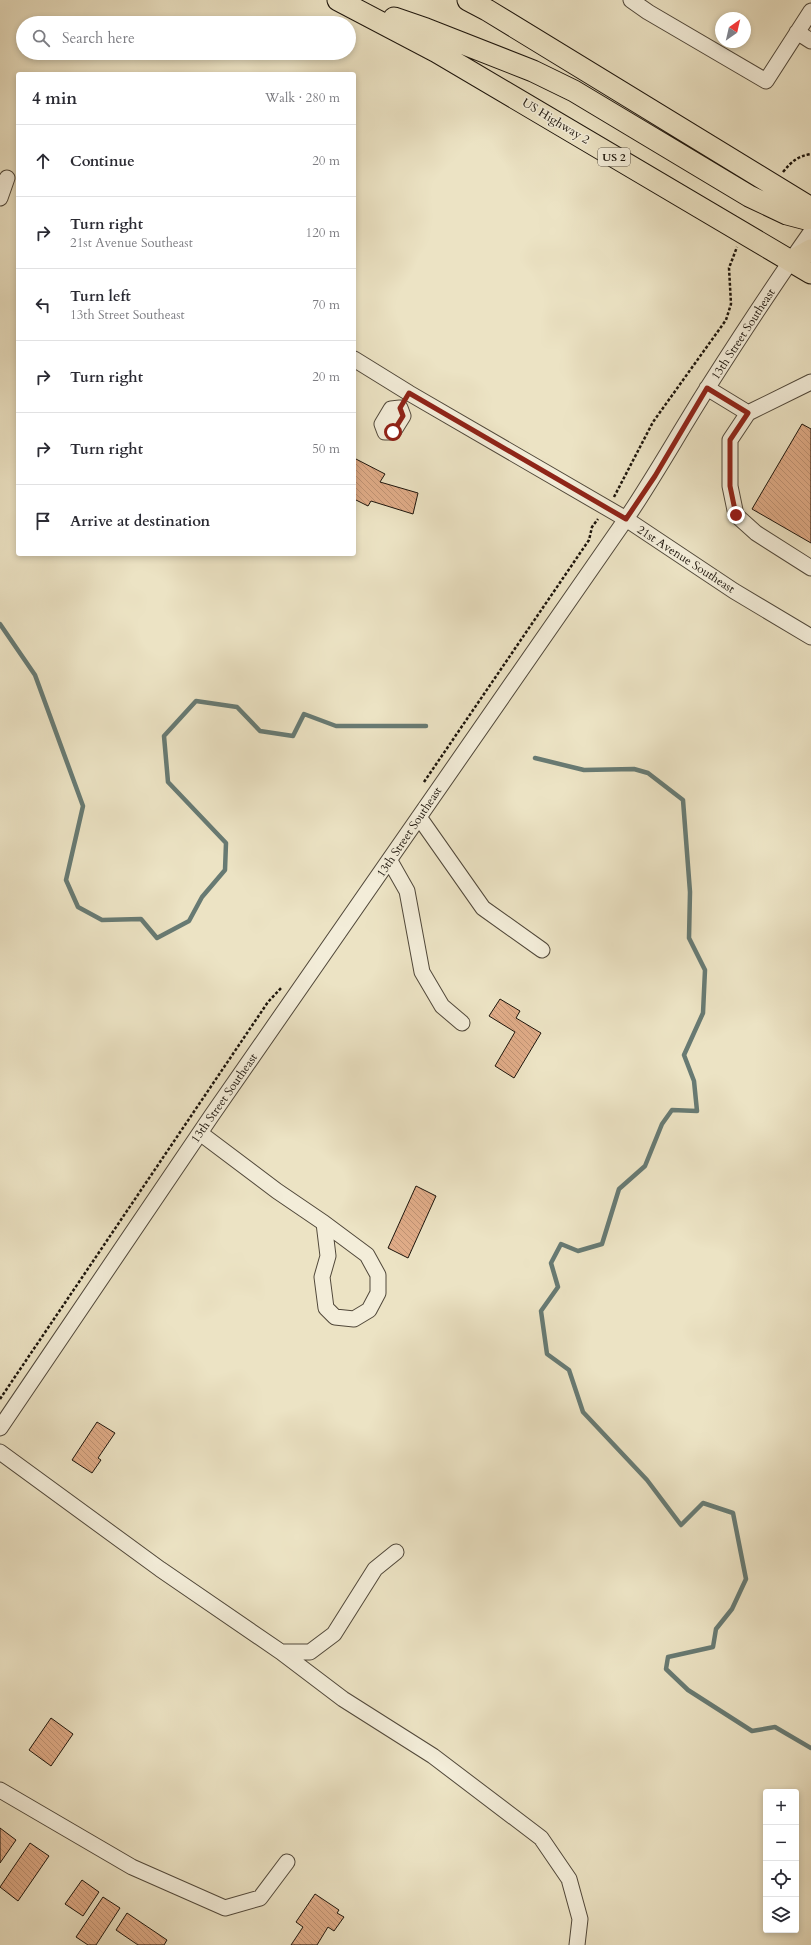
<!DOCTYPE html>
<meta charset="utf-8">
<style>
:root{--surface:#fff;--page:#f7f7f7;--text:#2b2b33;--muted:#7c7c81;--line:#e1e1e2}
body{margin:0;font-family:Cardo,serif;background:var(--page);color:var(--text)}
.controls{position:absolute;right:12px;bottom:12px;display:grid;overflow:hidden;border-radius:4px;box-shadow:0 2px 6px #0003}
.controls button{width:36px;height:36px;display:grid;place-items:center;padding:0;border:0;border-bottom:1px solid var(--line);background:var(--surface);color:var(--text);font:20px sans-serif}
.compass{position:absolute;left:715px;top:12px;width:36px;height:36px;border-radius:50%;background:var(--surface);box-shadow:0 2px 6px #0003;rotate:34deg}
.stop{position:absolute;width:12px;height:12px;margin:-9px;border:3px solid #8f2418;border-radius:50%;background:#fff}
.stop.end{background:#8f2418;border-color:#fff;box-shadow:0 1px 4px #0008}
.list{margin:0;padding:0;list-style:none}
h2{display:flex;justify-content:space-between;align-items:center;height:52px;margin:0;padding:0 16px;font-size:17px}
h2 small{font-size:13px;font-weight:400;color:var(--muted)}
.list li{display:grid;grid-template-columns:26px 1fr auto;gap:12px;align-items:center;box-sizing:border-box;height:72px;padding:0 16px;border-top:1px solid var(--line)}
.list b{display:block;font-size:15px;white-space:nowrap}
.list p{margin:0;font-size:13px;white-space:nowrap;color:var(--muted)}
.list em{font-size:13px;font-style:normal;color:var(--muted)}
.icon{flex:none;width:22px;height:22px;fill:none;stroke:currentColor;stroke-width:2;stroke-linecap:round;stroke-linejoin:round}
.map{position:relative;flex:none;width:811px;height:1945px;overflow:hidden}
.search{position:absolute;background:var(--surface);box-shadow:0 2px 6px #0003;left:16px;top:16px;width:340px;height:44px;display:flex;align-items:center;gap:10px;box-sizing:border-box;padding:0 14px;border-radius:22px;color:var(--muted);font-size:15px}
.panel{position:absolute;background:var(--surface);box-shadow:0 2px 6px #0003;left:16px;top:72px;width:340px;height:484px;border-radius:4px}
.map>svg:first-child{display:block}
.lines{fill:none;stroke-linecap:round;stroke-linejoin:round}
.stream{stroke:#677a73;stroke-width:4.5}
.building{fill:url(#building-back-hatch);stroke:#1d150c}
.minor-casing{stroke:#51483a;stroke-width:17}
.highway-casing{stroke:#1d150c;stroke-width:23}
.path{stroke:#1d150c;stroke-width:2.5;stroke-dasharray:3 2;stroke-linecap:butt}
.minor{stroke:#f3edd9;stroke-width:15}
.highway{stroke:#ece3c4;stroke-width:21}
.route{stroke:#8f2418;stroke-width:5}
.labels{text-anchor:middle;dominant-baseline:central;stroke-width:3;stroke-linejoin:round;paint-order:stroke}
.shield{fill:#f3edd9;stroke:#5d564a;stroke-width:1}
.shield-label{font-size:11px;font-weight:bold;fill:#1d150c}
.street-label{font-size:12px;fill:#1d150c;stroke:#f3edd9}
</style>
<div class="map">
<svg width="811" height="1945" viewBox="0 0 811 1945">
<defs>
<pattern id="building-back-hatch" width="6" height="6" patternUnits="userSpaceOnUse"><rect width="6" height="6" fill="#dfab87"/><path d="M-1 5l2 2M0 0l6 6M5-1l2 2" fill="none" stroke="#bf9273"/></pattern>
</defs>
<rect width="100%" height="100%" fill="#ece3c4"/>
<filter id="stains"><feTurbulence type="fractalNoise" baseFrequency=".005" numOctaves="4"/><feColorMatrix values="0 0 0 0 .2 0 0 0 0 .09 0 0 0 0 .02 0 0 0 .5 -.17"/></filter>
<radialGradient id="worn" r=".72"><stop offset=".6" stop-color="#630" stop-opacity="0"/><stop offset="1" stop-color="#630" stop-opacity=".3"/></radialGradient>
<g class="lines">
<!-- stream -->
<path class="stream" d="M0,624L35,675L83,806L66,880L78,907L102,920L141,919L157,938L189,921L202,897L225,870L226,843L168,782L164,736L196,701L237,707L260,731L293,736L304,714L336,726H426
M535,758L584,770L634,769L648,773L683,800L690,892L689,938L705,970L703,1013L684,1055L694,1081L697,1111L672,1110L662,1124L645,1166L619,1189L602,1244L578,1251L561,1244L551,1263L558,1287L541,1311L547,1354L569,1370L583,1412L647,1480L681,1525L703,1503L733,1513L746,1579L732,1609L716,1629L713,1647L668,1657L666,1669L688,1690L752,1731L775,1727L811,1748"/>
</g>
<!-- building -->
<path class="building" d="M802,424L811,429V543L752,509Z
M354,458L385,474L380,482L418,493L413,514L371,501L368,506L354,499Z
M500,999L520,1011L516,1018L541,1033L514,1078L495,1066L515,1032L489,1016Z
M416,1186L436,1196L408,1258L388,1248Z
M97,1422L115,1433L98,1458L101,1460L92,1473L72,1460Z
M51,1718L73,1734L51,1766L29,1750Z
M0,1828L16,1840L0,1863Z
M30,1843L49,1856L18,1901L0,1887Z
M82,1880L99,1892L83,1916L65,1904Z
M315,1894L339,1910L337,1913L344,1917L334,1931L328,1927L317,1945H291L303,1927L296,1922Z
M103,1897L120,1908L96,1945H88L76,1937Z
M127,1913L167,1940L164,1945H138L116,1930Z"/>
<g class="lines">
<defs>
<path id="minor" d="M631,0L648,12L766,81L811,11
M797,32L811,41
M0,198L7,178
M354,359L409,393L626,519L734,591L811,637
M707,388L748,413L730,440V486L736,515L756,533L811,568
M400,408L403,416L393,432H385L382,424L391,409Z
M748,413L811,382
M419,817L483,908L542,950
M390,861L407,891L422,972L442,1006L462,1023
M200,1133L277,1191L324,1223
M324,1223L367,1255L378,1275V1293L369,1310L354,1319L335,1317L326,1308L322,1277L328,1256Z
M0,1428L212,1115L626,519C655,476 680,431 708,387C741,335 775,283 811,232
M0,1452L160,1569L281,1652H310L334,1634L375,1569L396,1552
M281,1652L343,1699L433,1756L541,1838L569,1879L580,1919L577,1945
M0,1790L132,1867L225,1908L260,1898L287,1862"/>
<path id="highway" d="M338,0L437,52L811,273
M468,0L487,10L811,208
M394,18L426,29L533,71L574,91L749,196L787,214L806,219L811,218
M791,261L811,250"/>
</defs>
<!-- minor casing -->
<use href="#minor" class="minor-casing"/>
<!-- highway casing -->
<use href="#highway" class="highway-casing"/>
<!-- path -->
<path class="path" d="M783,172C792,161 798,156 811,154
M614,497L653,422L726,320L731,304L729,268L737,247
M424,782L589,540L592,527L598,519
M0,1399L268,1002L282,987"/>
<!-- minor -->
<use href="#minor" class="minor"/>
<!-- highway -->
<use href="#highway" class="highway"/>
</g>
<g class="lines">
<!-- route -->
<path class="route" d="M393,432L403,416L400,408L409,393L626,519L655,476L707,388L748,413L730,440V486L736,515"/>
</g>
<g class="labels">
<!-- shield labels -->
<rect class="shield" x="598" y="148" width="32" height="18" rx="3"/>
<g class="shield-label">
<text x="614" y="157">US 2</text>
</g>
<!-- street labels -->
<g class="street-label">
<text transform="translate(556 121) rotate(31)">US Highway 2</text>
<text transform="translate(743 334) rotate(-57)">13th Street Southeast</text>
<text transform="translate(686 559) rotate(33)">21st Avenue Southeast</text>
<text transform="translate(409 832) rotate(-56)">13th Street Southeast</text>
<text transform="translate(224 1098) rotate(-55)">13th Street Southeast</text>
</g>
</g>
<rect width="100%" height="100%" filter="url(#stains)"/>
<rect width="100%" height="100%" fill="url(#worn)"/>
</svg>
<div class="controls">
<button>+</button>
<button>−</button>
<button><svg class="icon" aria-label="locate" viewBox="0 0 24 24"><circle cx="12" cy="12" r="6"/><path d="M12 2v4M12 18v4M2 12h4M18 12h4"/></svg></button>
<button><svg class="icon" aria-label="layers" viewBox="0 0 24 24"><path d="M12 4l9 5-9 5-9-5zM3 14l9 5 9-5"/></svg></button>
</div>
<svg class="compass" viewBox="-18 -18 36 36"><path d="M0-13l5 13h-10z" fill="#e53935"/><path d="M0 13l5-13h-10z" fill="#7c7c81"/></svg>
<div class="stop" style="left:393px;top:432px"></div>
<div class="stop end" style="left:736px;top:515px"></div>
<div class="search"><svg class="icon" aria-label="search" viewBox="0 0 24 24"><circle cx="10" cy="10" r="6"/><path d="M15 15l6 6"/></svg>Search here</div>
<section class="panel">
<h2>4 min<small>Walk · 280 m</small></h2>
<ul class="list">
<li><svg class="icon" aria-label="ahead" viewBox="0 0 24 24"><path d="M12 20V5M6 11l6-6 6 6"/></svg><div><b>Continue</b></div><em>20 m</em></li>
<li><svg class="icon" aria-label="right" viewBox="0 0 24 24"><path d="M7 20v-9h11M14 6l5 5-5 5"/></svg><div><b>Turn right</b><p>21st Avenue Southeast</p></div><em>120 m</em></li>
<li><svg class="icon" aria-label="left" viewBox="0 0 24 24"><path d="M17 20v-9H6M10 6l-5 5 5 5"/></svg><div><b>Turn left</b><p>13th Street Southeast</p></div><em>70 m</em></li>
<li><svg class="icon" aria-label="right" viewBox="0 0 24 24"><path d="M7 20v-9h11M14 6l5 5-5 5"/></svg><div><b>Turn right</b></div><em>20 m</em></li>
<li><svg class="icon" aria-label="right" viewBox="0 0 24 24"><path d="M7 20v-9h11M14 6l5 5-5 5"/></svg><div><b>Turn right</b></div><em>50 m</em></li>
<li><svg class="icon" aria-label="arrive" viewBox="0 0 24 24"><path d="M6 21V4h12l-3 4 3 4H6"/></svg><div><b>Arrive at destination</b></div></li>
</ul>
</section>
</div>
